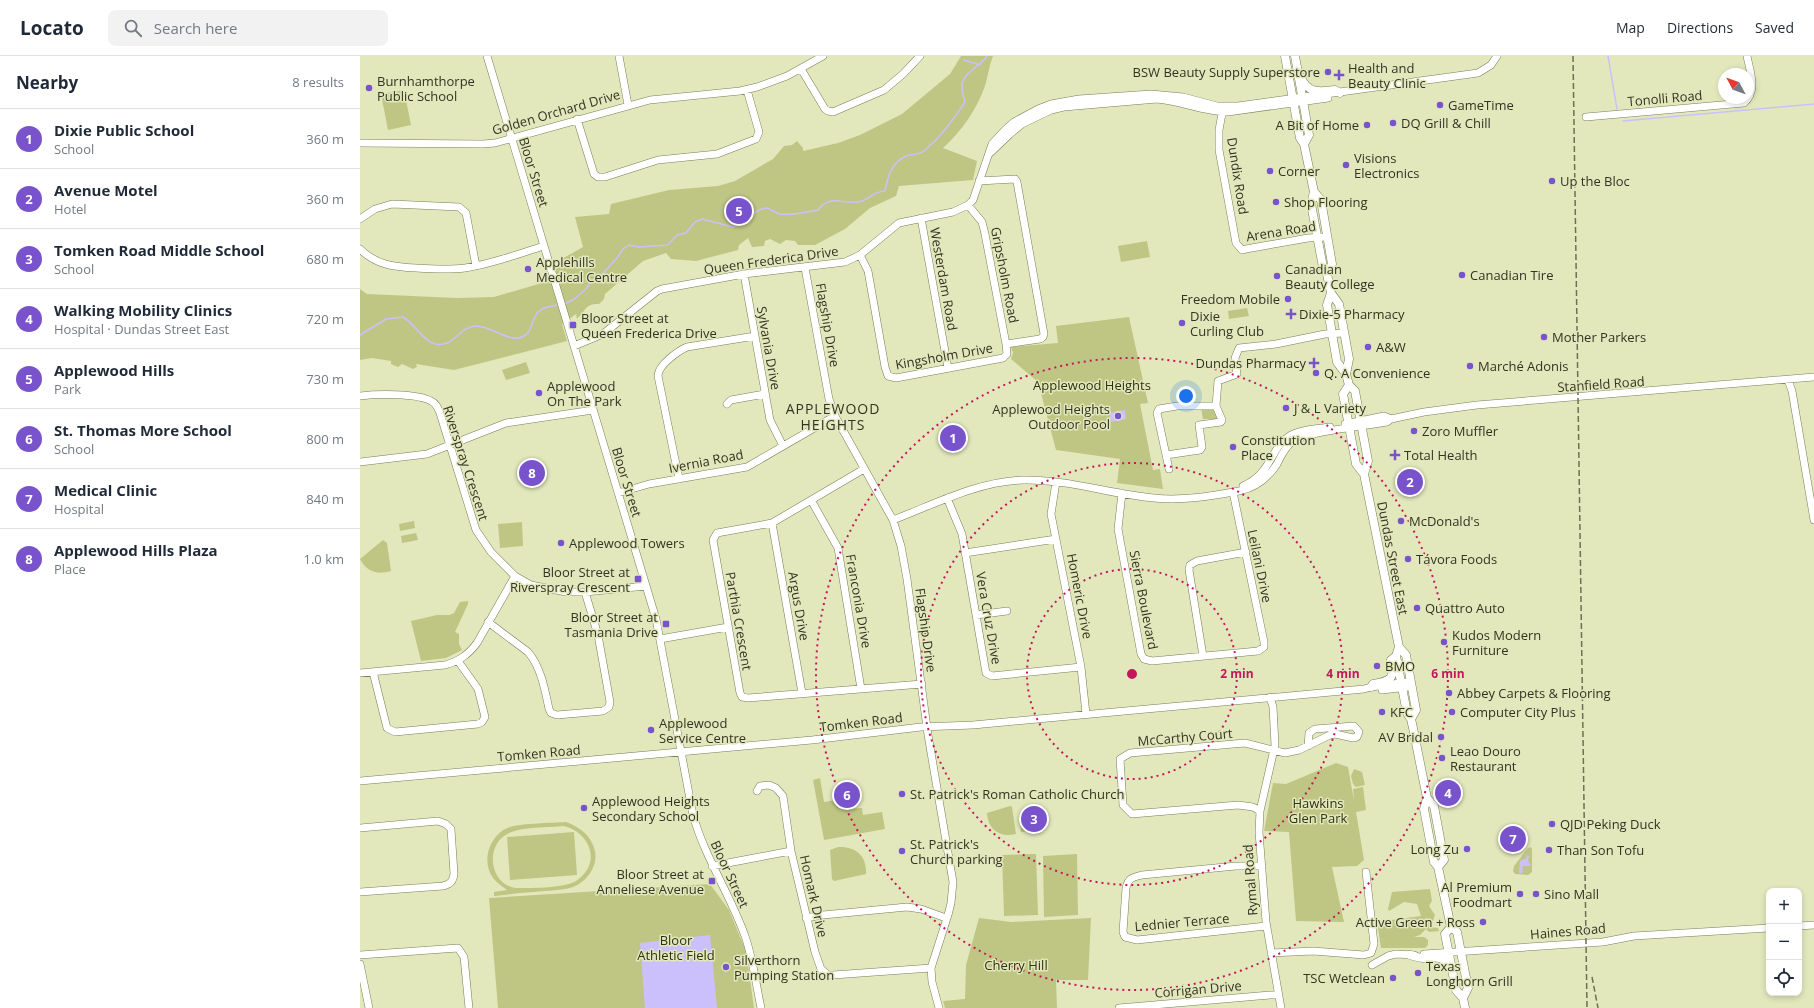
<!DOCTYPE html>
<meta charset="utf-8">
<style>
:root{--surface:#fff;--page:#f2f2f3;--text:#1f2937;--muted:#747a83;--line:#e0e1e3;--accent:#7853cc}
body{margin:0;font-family:"Open Sans",sans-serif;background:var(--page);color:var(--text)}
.controls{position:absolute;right:12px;bottom:12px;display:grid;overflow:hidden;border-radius:8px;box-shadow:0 2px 6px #0003}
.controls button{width:36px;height:36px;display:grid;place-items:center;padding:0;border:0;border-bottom:1px solid var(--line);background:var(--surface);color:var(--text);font:20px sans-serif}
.compass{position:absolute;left:1358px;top:12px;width:36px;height:36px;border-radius:50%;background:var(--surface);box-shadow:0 2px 6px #0003;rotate:311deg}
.you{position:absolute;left:826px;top:340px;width:14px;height:14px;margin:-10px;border:3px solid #fff;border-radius:50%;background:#1a73e8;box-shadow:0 0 0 6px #1a73e833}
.badge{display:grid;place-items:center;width:26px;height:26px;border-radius:50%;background:var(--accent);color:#fff;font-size:13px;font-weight:700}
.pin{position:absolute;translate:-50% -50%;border:2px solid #fff;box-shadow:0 1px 4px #0006}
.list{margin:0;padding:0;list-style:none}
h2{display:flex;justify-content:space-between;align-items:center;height:52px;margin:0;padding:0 16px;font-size:17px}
h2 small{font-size:13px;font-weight:400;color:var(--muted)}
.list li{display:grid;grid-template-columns:26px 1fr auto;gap:12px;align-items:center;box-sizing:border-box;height:60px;padding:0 16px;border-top:1px solid var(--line)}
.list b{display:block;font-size:15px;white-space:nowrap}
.list p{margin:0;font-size:13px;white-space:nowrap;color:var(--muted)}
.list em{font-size:13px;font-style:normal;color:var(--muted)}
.icon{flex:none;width:22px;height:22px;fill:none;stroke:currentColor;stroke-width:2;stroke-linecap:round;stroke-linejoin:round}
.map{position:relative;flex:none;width:1454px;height:952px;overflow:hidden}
header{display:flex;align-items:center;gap:24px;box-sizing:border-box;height:56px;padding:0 20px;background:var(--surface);border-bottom:1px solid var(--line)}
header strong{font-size:19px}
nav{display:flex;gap:22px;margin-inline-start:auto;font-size:14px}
.search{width:280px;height:36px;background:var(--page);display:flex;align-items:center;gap:10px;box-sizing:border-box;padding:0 14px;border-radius:8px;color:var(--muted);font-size:15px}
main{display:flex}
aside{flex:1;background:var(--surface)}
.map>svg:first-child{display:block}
.green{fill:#bfc684;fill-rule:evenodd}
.water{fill:#ccc0fc}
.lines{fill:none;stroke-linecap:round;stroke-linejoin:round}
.stream{stroke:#ccc0fc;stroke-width:1.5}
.minor-casing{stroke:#797e56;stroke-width:8}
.major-casing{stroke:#797e56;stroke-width:9}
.minor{stroke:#fff;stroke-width:7}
.major{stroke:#fff;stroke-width:8}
.rail{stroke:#6d7056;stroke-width:1.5;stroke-dasharray:6 3;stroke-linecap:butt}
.ring{fill:none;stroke:#c2185b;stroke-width:2;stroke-dasharray:2 4}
.poi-dot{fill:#7853cc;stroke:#e2e8bc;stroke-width:1.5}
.labels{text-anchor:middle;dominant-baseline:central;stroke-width:3;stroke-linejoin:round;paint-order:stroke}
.poi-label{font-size:13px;fill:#323423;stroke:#e2e8bc;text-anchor:start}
.street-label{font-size:13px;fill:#323423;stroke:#e2e8bc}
.park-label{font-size:13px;fill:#2f320f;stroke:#e2e8bc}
.neighbourhood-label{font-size:14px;letter-spacing:1px;fill:#323423;stroke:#e2e8bc}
.centre{fill:#c2185b;stroke:#e2e8bc;stroke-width:2}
.ring-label{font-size:12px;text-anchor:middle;font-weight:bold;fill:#c2185b;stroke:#e2e8bc;stroke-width:3;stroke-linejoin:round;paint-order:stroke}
</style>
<header>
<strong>Locato</strong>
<div class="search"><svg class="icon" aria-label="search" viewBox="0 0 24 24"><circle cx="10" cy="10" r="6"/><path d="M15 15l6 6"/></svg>Search here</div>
<nav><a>Map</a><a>Directions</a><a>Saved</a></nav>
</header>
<main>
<aside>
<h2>Nearby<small>8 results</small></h2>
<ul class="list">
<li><span class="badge">1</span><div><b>Dixie Public School</b><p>School</p></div><em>360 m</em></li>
<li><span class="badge">2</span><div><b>Avenue Motel</b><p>Hotel</p></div><em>360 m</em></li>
<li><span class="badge">3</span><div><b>Tomken Road Middle School</b><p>School</p></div><em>680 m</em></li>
<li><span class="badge">4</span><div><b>Walking Mobility Clinics</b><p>Hospital · Dundas Street East</p></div><em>720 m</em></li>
<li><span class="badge">5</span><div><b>Applewood Hills</b><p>Park</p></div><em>730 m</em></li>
<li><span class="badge">6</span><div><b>St. Thomas More School</b><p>School</p></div><em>800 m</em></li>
<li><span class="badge">7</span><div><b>Medical Clinic</b><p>Hospital</p></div><em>840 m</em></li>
<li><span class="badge">8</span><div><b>Applewood Hills Plaza</b><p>Place</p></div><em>1.0 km</em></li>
</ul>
</aside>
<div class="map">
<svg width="1454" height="952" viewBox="0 0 1454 952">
<rect width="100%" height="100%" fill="#e2e8bc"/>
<!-- green -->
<path class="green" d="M601,0H633C629,10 628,20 625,30C617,53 601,76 583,92L617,105L613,124L539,130L536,140L510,152L485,173L455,189H438L435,185L426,184L420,188L410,183L405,185L404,190L392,191L388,182L379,189L378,194L336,205L311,203L306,197L283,205L245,238L244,243L239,248C224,248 227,254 217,263L216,258L202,268L207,285L94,314L56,308L57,311L53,313L42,308L38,311L31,308V305L12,302L0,304V233L7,238L97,242L134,241L185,226L200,204L223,191L215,161L249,158L251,148L309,134L358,130L375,125L413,103L424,90L432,89L437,85L443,92V95L478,87L500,79L542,58L590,18Z
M44,34L51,69L28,74L21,38Z
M787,185L790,201L761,206L758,190Z
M887,252L889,260L869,263L868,255Z
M769,261L788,347L780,348L793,414L800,413L803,433L757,427L760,403L696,394L678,326L651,303L653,297L651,291L698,287L696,270Z
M166,306L170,317L146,324L142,314Z
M855,351L857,363H843L841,352Z
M54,465L55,472L40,475L39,468Z
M162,466L163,490L140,492L138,468Z
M56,477L58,484L42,487L41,480Z
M23,484L27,487L31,515C17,519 7,516 0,503Z
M108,545V548L95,576L99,578V588L102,594L86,602L61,605L51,565L77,559H89L94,557L100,546Z
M976,707L988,711L994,745L993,733L1003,731L1006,754L996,756L1004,804L997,810L972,811L984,866L936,865L929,776L904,775L913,727L926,728Z
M994,713L1002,716L1005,729L996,731L993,728L991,720Z
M460,722L464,746L476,744V747L485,745L486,753L502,752L503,759L522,756L525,773L464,784L453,724Z
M650,750L652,751L656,778C640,782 628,774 627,757Z
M683,758V766L660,768L659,760Z
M206,766C220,771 231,779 235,795C238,810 227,826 213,831C205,834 194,834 186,835C168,836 151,838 134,840V836L147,834C142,830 137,827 133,822C120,804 131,777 150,771C162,767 192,767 206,766ZM204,770C231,777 242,808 216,825C205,832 173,832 159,832C132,832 124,795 144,780C157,770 188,772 204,770Z
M683,767L684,774L661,776L660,769Z
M214,776L217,819L150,824L147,781Z
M478,791C496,790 507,800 506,818L474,825L472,823L470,794Z
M1171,791L1172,793V816L1168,819L1155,818L1153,815L1154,810L1168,792Z
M676,798L678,859L644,860L642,799Z
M717,798L718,859L684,861L683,800Z
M350,828L369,854L386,895L394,952H138L129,842Z
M1070,833L1072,845L1069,850L1075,859L1072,868L1069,871L1078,872L1079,875L1069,876L1066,873L1060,879L1054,881H1064L1068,884V889L1065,892H1021L1017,866L1061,860L1057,848L1044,846L1029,855L1028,853L1032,836Z
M619,862L651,866L731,862L728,924H696L697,952H585L583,945L605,943L606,909Z"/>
<!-- water -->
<path class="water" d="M765,354L766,363L751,366L749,357Z
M1166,799L1169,800L1168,805L1171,810H1163L1162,817H1159L1160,805L1167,802Z
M350,879L357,952H285L280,887Z"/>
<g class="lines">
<!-- stream -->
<path class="stream" d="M1248,0L1257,53
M604,4L620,9
M1263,65L1454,48
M204,248L213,244L226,233L230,227L238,223L257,202L263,193L269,189L279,191L308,189L317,179L326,177L335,166L342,163L373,171C381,166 398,152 406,152C411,153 415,157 420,158C433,160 446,156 458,154C471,136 486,151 502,145C512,141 513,136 525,135C528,120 531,107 546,100C552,98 559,99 564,95C582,80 592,65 605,46C604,41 602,36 602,30C601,19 621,9 627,0
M0,279L26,263L43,261C55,268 63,285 75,288C94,292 99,271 115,270C130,269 149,287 162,281C173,277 171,264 178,256C183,251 192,250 198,249"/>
<defs>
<path id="minor" d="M127,0L296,563L333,759C345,802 370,838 385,880C393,903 396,928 401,952
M259,0L268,49
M441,13L465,53L468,55L473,56L524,34L543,18L560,0
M863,52L859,74V94L876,187L882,194L886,193L948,182L967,181
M1226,61L1384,47C1398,35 1390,16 1387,0
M217,63L234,118L238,121H245L298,104L357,98L396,83L399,76L387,34
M0,87L123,88L135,87L290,44L380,35L397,31L427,20L463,0
M629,98L650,78L662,68L691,54L704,51L797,43C821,45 844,56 868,56L968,42
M619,125L655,123L657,126L684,278L683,281L680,283L646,288
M561,162L588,312
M0,163L15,153L32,148L99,151L106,157L116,210
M0,193C16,209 34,211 56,212C72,213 89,214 105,212C132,208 158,198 184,190
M500,199L508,215L525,311L528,320L536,322L643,302L647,298L646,288L625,178L622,166L608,149
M445,212L469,343L475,360L533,464L541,490L547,523L568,679L593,826L591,847L588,859L571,912L572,926L579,952
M384,218L410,364L423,390
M214,290L243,278L297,235L302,233L384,218L485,206L500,199L539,167L593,156L608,149L613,144L632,88L646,73L654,66L678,53L691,48L719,43L791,38L823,41L857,50H878L1118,17L1131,9L1137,0
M1428,324L1432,335L1454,464
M0,340C16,338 57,337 71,345C76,347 78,352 80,357L116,474L131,496L155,520L171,529L206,536H225L286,530
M367,348L371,344L405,338
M985,368L1024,360L1031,363
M806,399L840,394L842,391L839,369L861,366L862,364L856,350L858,325L877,318L875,302L879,292L916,288L965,278L984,277
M0,406L67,398L146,367L233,354
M504,413L412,467L357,477L353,484L380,637L382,641L388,642L562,628
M809,413L797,357L799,353L817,350H856
M319,423L298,320C298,309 318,295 327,291L395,280
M696,426L691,458L721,611L726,658
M883,430C912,418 910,391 931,379C942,373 958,373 970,371
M258,437L289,428L387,411L475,360
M762,437L758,473L760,484L781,598L784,603L792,605L898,595L904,591V586L873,436
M587,442L602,478L626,617L632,620L721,611
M451,444L478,492L501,633
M533,464C575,448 616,426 662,424C707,423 750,438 794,442C822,445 852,440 879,435C895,432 908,422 917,408C921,400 925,391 932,386C948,375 1005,370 1027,366L1031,363L1064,356L1117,349L1454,321
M412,467L442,637
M605,497L696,483
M616,559L647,555
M128,566L168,596C181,611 185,634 189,653L191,657L197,659L243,655L249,651L250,646L238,579L225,536
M300,583L368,571
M843,600L829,514L830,509L837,505L886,496
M13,616L27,672L35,676L118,668L122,666L125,661L118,633L98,605
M0,617L85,609C99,605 108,599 117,587L155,520
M1022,634L1048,631
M910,641L913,651L915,689L900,755L899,776L906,866L921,952
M0,725L452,684L561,671L613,669L1004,633L1011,631L1047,626
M397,735L400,730L409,729L416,732L423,740L431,795L455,896L461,913L468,919H473L571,912
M900,755L893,751L878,749L772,758L763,749L760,703L770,697L885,687L925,697L939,694L970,679L975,678L993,682L997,681L999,676L994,670L955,673L949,677L948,690
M0,772L78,765L86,768L91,773L94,818C93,825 91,828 83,830L0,836
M352,810L431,795
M902,810H876L782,819C773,821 768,822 766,832L763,876L765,881L777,884L906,870
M446,862L463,859L547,851L561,853L586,862
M1439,870L1454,869
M911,897L953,895L1004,899L1011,897L1014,888L1006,816
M1064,898L1243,886L1274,880L1409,872
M0,899L98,892L104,901L109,952
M0,908L9,952
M1012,909L1028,900L1036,898L1054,899
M759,952L910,939H918"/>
<path id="major" d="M925,0L940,82L944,88L954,136L951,148L963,211L967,218L971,237L979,248L989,303L986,318
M935,0L949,79L944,88
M941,21C947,38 961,36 975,34L980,37
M954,136L961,144L972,208L967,218
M971,237L967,249L977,306L986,318L989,329L995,335L1008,405L1004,418
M989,329L983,338L996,408L1004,418L1039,591L1046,599L1056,654L1051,663
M1039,591L1036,600L1047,657L1051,663L1053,672L1067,742L1074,750L1084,804L1078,811
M1011,631L1013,628C1032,625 1035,622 1031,604L1036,600
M1067,742L1064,753L1074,806L1078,811L1091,871L1097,876L1108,932L1103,942
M1091,871L1085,878L1096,934L1103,942L1105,952
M1050,899C1054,900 1058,902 1063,902C1074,902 1084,898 1090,912"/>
</defs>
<!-- minor casing -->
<use href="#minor" class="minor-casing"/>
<!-- major casing -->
<use href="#major" class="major-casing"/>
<!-- minor -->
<use href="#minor" class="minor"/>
<!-- major -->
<use href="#major" class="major"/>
<!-- rail -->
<path class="rail" d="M1213,0L1227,952
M1232,921L1238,952"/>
</g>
<!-- distance rings -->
<g class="ring">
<circle cx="772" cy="618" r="105"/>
<circle cx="772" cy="618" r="211"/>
<circle cx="772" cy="618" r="316"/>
</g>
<!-- markers -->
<g class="poi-dot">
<circle cx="968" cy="16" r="4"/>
<path d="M977 13h4v4h4v4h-4v4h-4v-4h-4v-4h4z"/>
<circle cx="9" cy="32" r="4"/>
<circle cx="1080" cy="49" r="4"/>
<circle cx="1033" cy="67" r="4"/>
<circle cx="1007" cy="69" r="4"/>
<circle cx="986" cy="109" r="4"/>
<circle cx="910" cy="115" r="4"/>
<circle cx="1192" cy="125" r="4"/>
<circle cx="916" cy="146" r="4"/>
<circle cx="168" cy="213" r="4"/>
<circle cx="1102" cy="219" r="4"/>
<circle cx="917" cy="220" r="4"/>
<circle cx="928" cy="243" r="4"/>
<path d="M929 252h4v4h4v4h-4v4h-4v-4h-4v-4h4z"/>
<circle cx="822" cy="267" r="4"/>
<rect x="209" y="265" width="8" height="8" rx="2"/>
<circle cx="1184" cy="281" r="4"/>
<circle cx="1008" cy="291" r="4"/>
<path d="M952 301h4v4h4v4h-4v4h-4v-4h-4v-4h4z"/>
<circle cx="1110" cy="310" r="4"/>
<circle cx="956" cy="317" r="4"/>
<circle cx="179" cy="337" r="4"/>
<circle cx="926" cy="352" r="4"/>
<circle cx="758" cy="360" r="4"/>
<circle cx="1054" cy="375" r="4"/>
<circle cx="873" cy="391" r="4"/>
<path d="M1033 393h4v4h4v4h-4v4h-4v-4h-4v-4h4z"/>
<circle cx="1041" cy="465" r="4"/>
<circle cx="201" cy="487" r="4"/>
<circle cx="1048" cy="503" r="4"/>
<rect x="274" y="519" width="8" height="8" rx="2"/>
<circle cx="1057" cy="552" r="4"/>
<rect x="302" y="564" width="8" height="8" rx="2"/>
<circle cx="1084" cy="586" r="4"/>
<circle cx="1017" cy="610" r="4"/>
<circle cx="1089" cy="637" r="4"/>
<circle cx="1022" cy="656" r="4"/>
<circle cx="1092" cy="656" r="4"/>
<circle cx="291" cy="674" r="4"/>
<circle cx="1081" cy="681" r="4"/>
<circle cx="1082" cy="702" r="4"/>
<circle cx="542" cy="738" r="4"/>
<circle cx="224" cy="752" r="4"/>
<circle cx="1192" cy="768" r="4"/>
<circle cx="1107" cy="793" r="4"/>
<circle cx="1189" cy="794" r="4"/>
<circle cx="542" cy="795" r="4"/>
<rect x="348" y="821" width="8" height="8" rx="2"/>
<circle cx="1160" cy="838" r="4"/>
<circle cx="1176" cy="838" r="4"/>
<circle cx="1123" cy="866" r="4"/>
<circle cx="366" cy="911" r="4"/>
<circle cx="1058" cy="917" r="4"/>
<circle cx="1033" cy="922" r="4"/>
</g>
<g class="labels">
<!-- poi labels -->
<g class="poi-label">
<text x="988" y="12">Health and<tspan x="988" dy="15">Beauty Clinic</tspan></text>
<text x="960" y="16" text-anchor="end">BSW Beauty Supply Superstore</text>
<text x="17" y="25">Burnhamthorpe<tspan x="17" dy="15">Public School</tspan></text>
<text x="1088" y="49">GameTime</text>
<text x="1041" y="67">DQ Grill &amp; Chill</text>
<text x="999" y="69" text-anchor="end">A Bit of Home</text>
<text x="994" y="102">Visions<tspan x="994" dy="15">Electronics</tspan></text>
<text x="918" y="115">Corner</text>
<text x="1200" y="125">Up the Bloc</text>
<text x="924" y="146">Shop Flooring</text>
<text x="176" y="206">Applehills<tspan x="176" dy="15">Medical Centre</tspan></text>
<text x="925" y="213">Canadian<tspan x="925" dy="15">Beauty College</tspan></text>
<text x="1110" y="219">Canadian Tire</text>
<text x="920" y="243" text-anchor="end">Freedom Mobile</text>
<text x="939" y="258">Dixie-5 Pharmacy</text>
<text x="830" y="260">Dixie<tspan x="830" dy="15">Curling Club</tspan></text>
<text x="221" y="262">Bloor Street at<tspan x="221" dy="15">Queen Frederica Drive</tspan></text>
<text x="1192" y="281">Mother Parkers</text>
<text x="1016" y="291">A&amp;W</text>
<text x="946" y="307" text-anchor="end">Dundas Pharmacy</text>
<text x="1118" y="310">Marché Adonis</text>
<text x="964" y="317">Q. A Convenience</text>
<text x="187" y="330">Applewood<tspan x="187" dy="15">On The Park</tspan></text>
<text x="934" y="352">J &amp; L Variety</text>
<text x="750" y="353" text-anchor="end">Applewood Heights<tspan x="750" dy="15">Outdoor Pool</tspan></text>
<text x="1062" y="375">Zoro Muffler</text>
<text x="881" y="384">Constitution<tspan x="881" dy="15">Place</tspan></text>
<text x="1044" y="399">Total Health</text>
<text x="1049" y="465">McDonald's</text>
<text x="209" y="487">Applewood Towers</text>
<text x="1056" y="503">Távora Foods</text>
<text x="270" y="516" text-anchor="end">Bloor Street at<tspan x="270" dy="15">Riverspray Crescent</tspan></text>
<text x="1065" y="552">Quattro Auto</text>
<text x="298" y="561" text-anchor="end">Bloor Street at<tspan x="298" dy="15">Tasmania Drive</tspan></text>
<text x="1092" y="579">Kudos Modern<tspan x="1092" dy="15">Furniture</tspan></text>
<text x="1025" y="610">BMO</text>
<text x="1097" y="637">Abbey Carpets &amp; Flooring</text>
<text x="1030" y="656">KFC</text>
<text x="1100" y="656">Computer City Plus</text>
<text x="299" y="667">Applewood<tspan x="299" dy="15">Service Centre</tspan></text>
<text x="1073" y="681" text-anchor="end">AV Bridal</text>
<text x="1090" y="695">Leao Douro<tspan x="1090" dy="15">Restaurant</tspan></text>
<text x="550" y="738">St. Patrick's Roman Catholic Church</text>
<text x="232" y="745">Applewood Heights<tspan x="232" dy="15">Secondary School</tspan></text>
<text x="1200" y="768">QJD Peking Duck</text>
<text x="550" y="788">St. Patrick's<tspan x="550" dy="15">Church parking</tspan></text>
<text x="1099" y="793" text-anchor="end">Long Zu</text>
<text x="1197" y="794">Than Son Tofu</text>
<text x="344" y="818" text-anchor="end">Bloor Street at<tspan x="344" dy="15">Anneliese Avenue</tspan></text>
<text x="1152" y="831" text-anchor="end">Al Premium<tspan x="1152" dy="15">Foodmart</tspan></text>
<text x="1184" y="838">Sino Mall</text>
<text x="1115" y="866" text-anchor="end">Active Green + Ross</text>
<text x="374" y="904">Silverthorn<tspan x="374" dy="15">Pumping Station</tspan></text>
<text x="1066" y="910">Texas<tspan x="1066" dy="15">Longhorn Grill</tspan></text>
<text x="1025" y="922" text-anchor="end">TSC Wetclean</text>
</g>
<!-- street labels -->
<g class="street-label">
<text transform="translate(1305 42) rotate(-5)">Tonolli Road</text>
<text transform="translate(196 56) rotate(-16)">Golden Orchard Drive</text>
<text transform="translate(174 116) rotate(73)">Bloor Street</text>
<text transform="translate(878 120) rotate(81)">Dundix Road</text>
<text transform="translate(921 175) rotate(-9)">Arena Road</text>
<text transform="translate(411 204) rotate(-8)">Queen Frederica Drive</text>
<text transform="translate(645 219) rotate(79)">Gripsholm Road</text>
<text transform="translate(584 223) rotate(80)">Westerdam Road</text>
<text transform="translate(468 269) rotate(80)">Flagship Drive</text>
<text transform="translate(409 292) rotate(80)">Sylvania Drive</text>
<text transform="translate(584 300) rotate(-10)">Kingsholm Drive</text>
<text transform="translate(1241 328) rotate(-4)">Stanfield Road</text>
<text transform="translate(346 405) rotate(-11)">Ivernia Road</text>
<text transform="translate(106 407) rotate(72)">Riverspray Crescent</text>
<text transform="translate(267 426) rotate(73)">Bloor Street</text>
<text transform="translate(1033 502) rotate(79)">Dundas Street East</text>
<text transform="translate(900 510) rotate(78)">Leilani Drive</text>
<text transform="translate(720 540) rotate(79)">Homeric Drive</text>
<text transform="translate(784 544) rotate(79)">Sierra Boulevard</text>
<text transform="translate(499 545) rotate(80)">Franconia Drive</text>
<text transform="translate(439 550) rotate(80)">Argus Drive</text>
<text transform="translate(629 562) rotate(80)">Vera Cruz Drive</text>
<text transform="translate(379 565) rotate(80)">Parthia Crescent</text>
<text transform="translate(566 574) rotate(82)">Flagship Drive</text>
<text transform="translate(501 666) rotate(-7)">Tomken Road</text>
<text transform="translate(825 681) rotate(-5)">McCarthy Court</text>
<text transform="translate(179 697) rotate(-5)">Tomken Road</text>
<text transform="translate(370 818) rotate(65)">Bloor Street</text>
<text transform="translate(890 824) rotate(-94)">Rymal Road</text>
<text transform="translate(454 840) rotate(77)">Homark Drive</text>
<text transform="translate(822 866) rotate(-5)">Lednier Terrace</text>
<text transform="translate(1208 875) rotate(-5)">Haines Road</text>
<text transform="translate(838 933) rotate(-5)">Corrigan Drive</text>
</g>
<!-- park labels -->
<g class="park-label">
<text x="732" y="329">Applewood Heights</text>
<text x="958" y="747">Hawkins<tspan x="958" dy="15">Glen Park</tspan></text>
<text x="316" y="884">Bloor<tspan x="316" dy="15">Athletic Field</tspan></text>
<text x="656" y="909">Cherry Hill</text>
</g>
<!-- neighbourhood labels -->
<g class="neighbourhood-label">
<text x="473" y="352">APPLEWOOD<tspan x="473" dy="16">HEIGHTS</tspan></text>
</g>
</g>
<circle cx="772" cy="618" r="6" class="centre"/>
<g class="ring-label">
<text x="877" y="622">2 min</text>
<text x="983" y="622">4 min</text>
<text x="1088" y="622">6 min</text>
</g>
</svg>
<div class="controls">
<button>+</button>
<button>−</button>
<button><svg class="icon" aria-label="locate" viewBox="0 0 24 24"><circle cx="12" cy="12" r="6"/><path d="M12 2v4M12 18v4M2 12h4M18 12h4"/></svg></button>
</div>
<svg class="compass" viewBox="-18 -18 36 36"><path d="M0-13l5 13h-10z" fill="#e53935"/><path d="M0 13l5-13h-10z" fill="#747a83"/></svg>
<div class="you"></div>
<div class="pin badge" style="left:593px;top:382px">1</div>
<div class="pin badge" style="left:1050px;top:426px">2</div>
<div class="pin badge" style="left:674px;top:763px">3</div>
<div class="pin badge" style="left:1088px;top:737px">4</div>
<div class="pin badge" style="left:379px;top:155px">5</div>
<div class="pin badge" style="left:487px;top:739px">6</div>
<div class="pin badge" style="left:1153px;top:783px">7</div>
<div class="pin badge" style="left:172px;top:417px">8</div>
</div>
</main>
